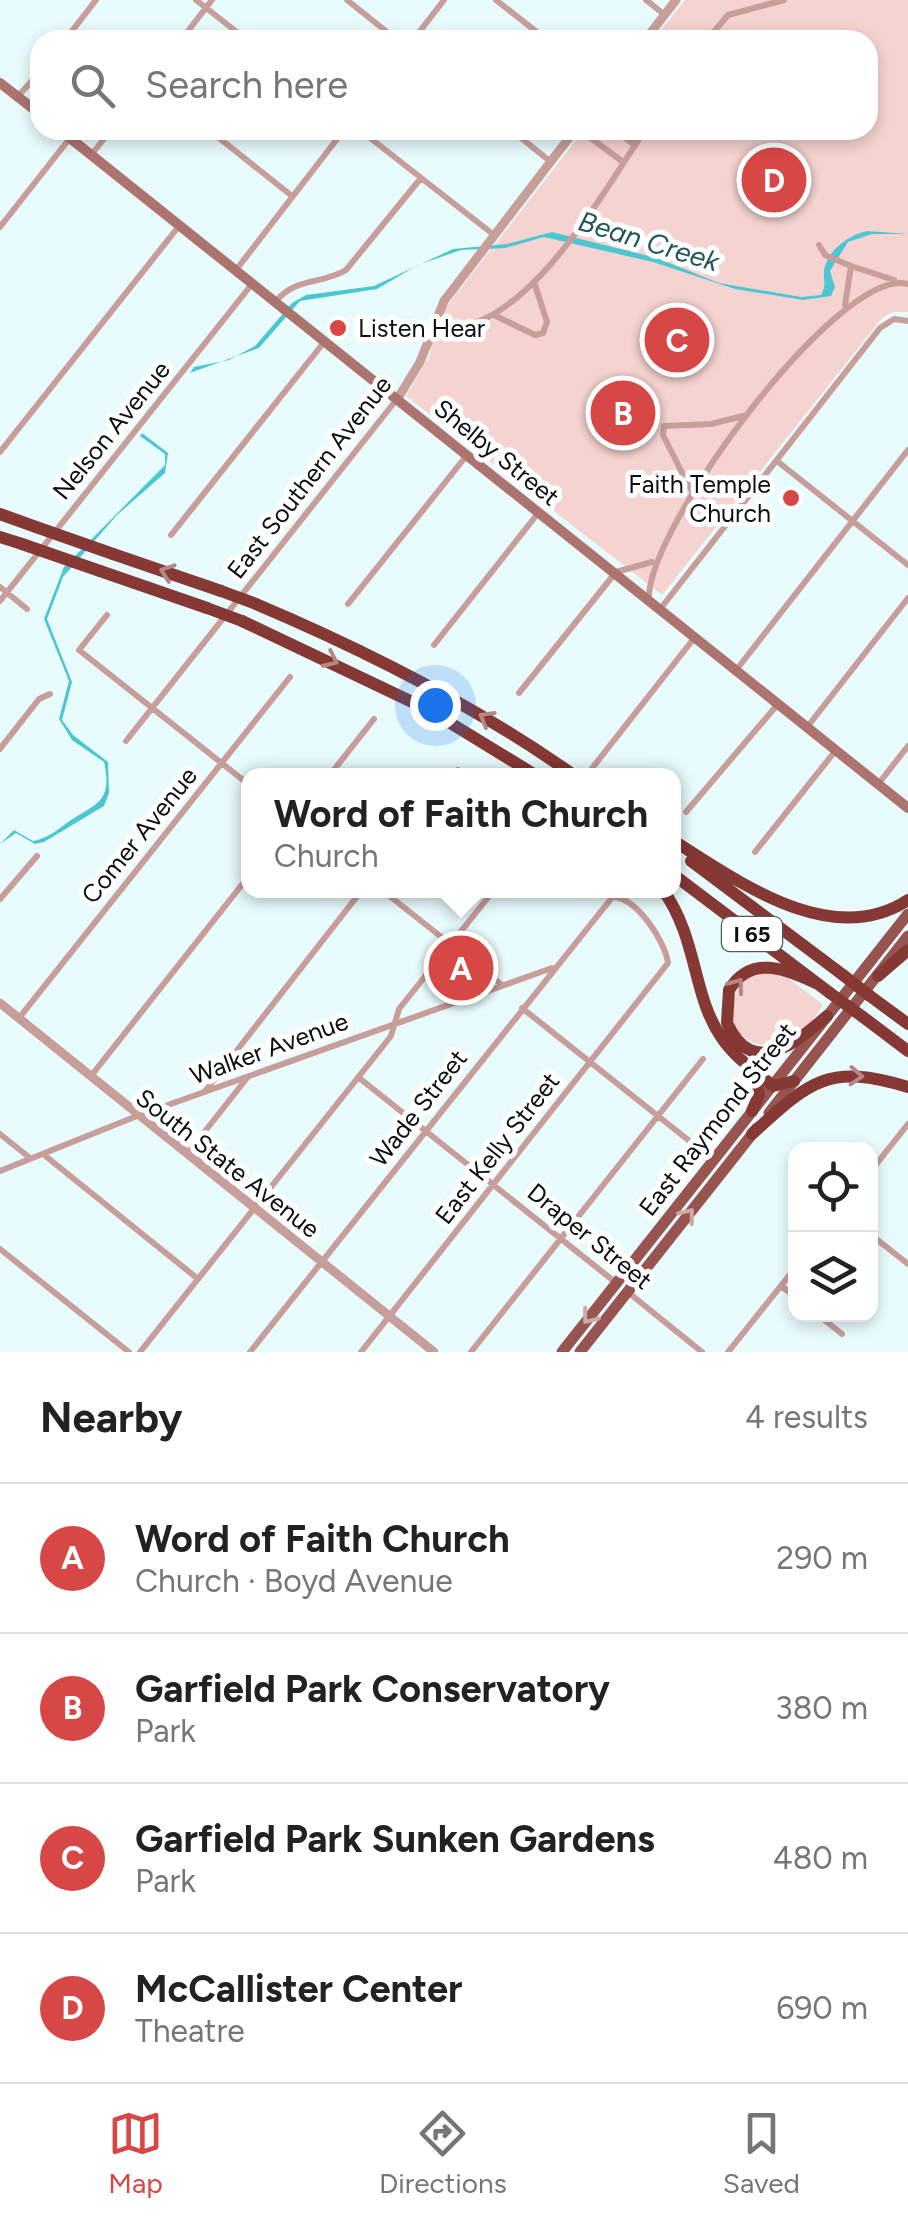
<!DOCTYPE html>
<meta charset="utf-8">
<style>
:root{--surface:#fff;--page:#f6f6f6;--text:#222;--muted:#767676;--line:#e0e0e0;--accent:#d64745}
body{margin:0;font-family:Figtree,sans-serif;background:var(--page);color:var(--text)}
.controls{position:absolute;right:30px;bottom:30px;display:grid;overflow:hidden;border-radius:20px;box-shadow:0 5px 15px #0003}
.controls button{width:90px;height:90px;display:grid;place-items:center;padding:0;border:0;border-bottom:2px solid var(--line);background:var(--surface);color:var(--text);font:50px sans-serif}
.you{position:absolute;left:435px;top:705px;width:35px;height:35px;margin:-25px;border:8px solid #fff;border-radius:50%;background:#1a73e8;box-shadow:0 0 0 15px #1a73e833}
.badge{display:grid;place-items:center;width:65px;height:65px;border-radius:50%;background:var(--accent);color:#fff;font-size:32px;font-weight:700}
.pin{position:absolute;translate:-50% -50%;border:5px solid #fff;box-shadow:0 2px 10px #0006}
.popup{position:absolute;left:241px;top:768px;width:440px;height:130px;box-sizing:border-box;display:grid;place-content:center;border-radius:20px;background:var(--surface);filter:drop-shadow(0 2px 8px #0005);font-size:32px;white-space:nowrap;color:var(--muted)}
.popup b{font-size:38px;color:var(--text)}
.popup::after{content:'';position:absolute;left:50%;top:100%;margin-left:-20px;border:20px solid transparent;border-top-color:var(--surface)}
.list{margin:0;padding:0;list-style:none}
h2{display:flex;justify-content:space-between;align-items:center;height:130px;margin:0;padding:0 40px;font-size:42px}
h2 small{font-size:32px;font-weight:400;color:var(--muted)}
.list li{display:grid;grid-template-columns:65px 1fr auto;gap:30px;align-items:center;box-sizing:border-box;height:150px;padding:0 40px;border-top:2px solid var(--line)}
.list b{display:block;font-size:38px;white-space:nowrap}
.list p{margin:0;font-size:32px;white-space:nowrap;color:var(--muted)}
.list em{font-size:32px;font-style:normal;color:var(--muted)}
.icon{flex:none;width:55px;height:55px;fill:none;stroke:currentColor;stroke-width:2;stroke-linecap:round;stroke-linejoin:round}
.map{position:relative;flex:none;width:908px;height:1352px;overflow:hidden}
.search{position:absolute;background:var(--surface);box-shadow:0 5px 15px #0003;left:30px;right:30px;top:30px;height:110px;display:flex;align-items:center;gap:25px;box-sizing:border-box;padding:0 35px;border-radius:30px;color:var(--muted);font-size:38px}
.sheet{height:730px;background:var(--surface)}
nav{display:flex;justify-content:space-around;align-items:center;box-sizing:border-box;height:140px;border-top:2px solid var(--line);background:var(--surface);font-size:28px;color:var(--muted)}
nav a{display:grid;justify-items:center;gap:5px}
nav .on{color:var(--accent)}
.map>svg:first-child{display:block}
.green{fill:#f4d3d0}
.water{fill:#4cc7d2}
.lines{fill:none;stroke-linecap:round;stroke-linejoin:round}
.minor{stroke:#c79e9a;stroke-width:6}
.tertiary{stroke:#c79e9a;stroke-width:9}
.secondary{stroke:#ad736e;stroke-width:10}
.primary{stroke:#98544f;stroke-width:11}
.motorway{stroke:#853834;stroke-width:12}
.motorway-bridge{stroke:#853834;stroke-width:12}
.oneway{stroke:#b68885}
.oneway2{stroke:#ccaaa7}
.poi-dot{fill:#d64745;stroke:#fff;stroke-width:4}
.labels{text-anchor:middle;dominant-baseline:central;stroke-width:10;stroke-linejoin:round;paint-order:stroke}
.shield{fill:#fff;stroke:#535858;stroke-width:2.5}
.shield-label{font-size:22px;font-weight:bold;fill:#091011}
.poi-label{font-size:25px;fill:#091011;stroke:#fff;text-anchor:start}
.street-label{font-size:25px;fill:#091011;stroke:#fff}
.water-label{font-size:28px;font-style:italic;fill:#22565b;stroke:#fff}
</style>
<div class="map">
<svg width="908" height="1352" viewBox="0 0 908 1352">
<rect width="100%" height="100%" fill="#e8fbfd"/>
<!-- green -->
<path class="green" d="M685,0H908V312H893L882,318L662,595L406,396L430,355L432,334L443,311L584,130H868V40H653Z
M767,972L784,975L823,1005C800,1043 769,1063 733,1028C732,997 733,979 767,972Z"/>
<!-- water -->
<path class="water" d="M867,231L908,234H872L848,242L830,271L835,287L831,296L803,300L735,289L653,262L544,237L505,248L461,250L418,265L377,289L300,301L259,348L190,373L194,367L229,360L255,346L292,303L306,295L374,286L453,249L507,244L552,232L657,258L719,283L801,297L821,295C827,283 823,282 824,271C827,250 849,235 867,231Z
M142,433L168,453L165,473L117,515L63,577L47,619L72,682L62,720L73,735L108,762L109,793L104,806L44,842L35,844L16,833L0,844L14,830L33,841C48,838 56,831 68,822C96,803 113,803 104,762L72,740L59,719L69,681L44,619L64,567L165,465V454L140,436Z"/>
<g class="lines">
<!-- minor -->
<path class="minor" d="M196,0L247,40
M347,0L397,40
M496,0L547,40
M646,0L665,15
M65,40L96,0
M181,40L212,0
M413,40L444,0
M707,40L728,15L784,0
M18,96L40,72
M209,130L292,196
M360,130L494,235
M511,130L551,162
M580,130L623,162
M614,130L635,145
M91,155L111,130
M0,227L70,138
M819,245L825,255L851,266L845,305
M851,266L894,280
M236,270L344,130
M276,301C296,277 321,285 346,270L421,178
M496,316L535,335L543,333L547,322L535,285
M459,327C535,315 604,191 645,130
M0,452L179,226
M777,461L908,565
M691,490L663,435L664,426L711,424L743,416
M171,535L325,341
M0,587L27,609
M649,599C646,529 840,265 908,284
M0,601L252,284
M348,604L467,455
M661,608L880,328L894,319L908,321
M107,615L79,650L248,784
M434,645L539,512
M737,669L908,450
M519,693L616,572L652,562
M808,726L908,598
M126,741L397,399
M0,749L39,699L50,694
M329,776L374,719
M454,776L458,770
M586,776L695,637
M879,783L908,746
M686,812L778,704
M755,852L836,750
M382,890L502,985
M0,899L37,856
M522,1008L692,1143
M19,1018L290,677
M91,1076L248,877
M358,1077L615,1282
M206,1090L362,890
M0,1134L30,1158
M43,1154L198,1279
M187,1154L247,1078
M0,1171L137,1116L552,968
M870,1172L908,1124
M870,1234L908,1264
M0,1249L129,1352
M781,1286L796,1297
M629,1293L702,1352
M817,1314L842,1334
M140,1352L391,1036L399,1009L494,890
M250,1352L618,890
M361,1352L668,963C665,941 637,898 613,897
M471,1352L703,1059
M728,1352L796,1267"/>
<!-- tertiary -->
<path class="tertiary" d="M645,40L676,0
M398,398L420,362L444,301L575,130
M0,1003L434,1352"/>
<!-- secondary -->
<path class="secondary" d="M0,83L40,114
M60,130L908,808"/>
<!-- primary -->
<path class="primary" d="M769,1113L908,936
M562,1352L908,914
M580,1352L757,1128"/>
<!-- motorway -->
<path class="motorway" d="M0,514L36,527
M0,537L22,544
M113,554L221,591
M100,571L207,608
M256,604C367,651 476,706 575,776
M242,621L429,710L537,776
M674,841C739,882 832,950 908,900
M691,861L843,975
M674,875L830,993
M663,890C698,939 692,994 721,1037C734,1057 755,1071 773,1086L794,1081
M878,976L908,950
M816,983C785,969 751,954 729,990L727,1023C753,1080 797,1042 827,1016
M870,996L908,1024
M863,1017L908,1051
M752,1111L759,1095L756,1074
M752,1134C810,1081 828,1063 908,1087"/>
<!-- motorway-bridge -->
<path class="motorway-bridge" d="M36,527L113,554
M22,544L100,571
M221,591L256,604
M207,608L242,621
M843,975L870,996
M830,993L863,1017"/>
</g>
<!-- one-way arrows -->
<defs><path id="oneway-chevron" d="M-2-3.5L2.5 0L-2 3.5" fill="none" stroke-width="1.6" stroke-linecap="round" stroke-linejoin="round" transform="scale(2.5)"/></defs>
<g class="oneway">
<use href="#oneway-chevron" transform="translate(167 572) rotate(-161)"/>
<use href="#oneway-chevron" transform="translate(331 660) rotate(25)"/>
<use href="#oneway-chevron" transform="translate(486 718) rotate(-150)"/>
<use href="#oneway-chevron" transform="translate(737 985) rotate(-53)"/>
<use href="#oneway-chevron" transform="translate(856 1076) rotate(3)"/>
</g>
<g class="oneway2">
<use href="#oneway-chevron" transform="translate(688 1215) rotate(-52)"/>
<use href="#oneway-chevron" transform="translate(589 1317) rotate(128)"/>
</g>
<!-- markers -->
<g class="poi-dot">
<circle cx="338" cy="328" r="10"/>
<circle cx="791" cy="498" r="10"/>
</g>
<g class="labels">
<!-- shield labels -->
<rect class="shield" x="722" y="917" width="60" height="34" rx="8"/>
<g class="shield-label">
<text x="752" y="934">I 65</text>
</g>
<!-- poi labels -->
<g class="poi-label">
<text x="358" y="328">Listen Hear</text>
<text x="771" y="484" text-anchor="end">Faith Temple<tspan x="771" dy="29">Church</tspan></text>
</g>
<!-- street labels -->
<g class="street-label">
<text transform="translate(111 430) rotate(-51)">Nelson Avenue</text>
<text transform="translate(497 452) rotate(39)">Shelby Street</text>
<text transform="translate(309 477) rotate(-52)">East Southern Avenue</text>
<text transform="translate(139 835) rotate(-51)">Comer Avenue</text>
<text transform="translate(269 1048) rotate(-20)">Walker Avenue</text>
<text transform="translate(418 1108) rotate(-52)">Wade Street</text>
<text transform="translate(717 1119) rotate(-52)">East Raymond Street</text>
<text transform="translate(497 1148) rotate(-52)">East Kelly Street</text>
<text transform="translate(228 1163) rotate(38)">South State Avenue</text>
<text transform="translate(590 1236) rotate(39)">Draper Street</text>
</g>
<!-- water labels -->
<g class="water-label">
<text transform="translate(649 241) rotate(17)">Bean Creek</text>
</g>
</g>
</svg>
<div class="controls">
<button><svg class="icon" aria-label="locate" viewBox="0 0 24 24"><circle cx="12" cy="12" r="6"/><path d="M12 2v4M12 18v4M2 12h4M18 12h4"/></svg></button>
<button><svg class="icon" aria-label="layers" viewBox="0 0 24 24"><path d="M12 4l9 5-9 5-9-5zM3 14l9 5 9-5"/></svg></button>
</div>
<div class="you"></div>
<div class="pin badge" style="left:461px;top:968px">A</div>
<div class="popup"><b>Word of Faith Church</b>Church</div>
<div class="pin badge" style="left:623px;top:413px">B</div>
<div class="pin badge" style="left:677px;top:340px">C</div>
<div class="pin badge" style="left:774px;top:180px">D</div>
<div class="search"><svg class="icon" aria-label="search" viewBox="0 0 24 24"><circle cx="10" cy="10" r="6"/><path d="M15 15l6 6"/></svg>Search here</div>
</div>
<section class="sheet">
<h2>Nearby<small>4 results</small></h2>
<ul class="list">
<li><span class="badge">A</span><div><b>Word of Faith Church</b><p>Church · Boyd Avenue</p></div><em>290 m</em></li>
<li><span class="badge">B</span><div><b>Garfield Park Conservatory</b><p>Park</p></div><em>380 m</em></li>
<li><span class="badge">C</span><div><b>Garfield Park Sunken Gardens</b><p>Park</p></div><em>480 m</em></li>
<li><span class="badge">D</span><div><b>McCallister Center</b><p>Theatre</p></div><em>690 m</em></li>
</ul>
</section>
<nav>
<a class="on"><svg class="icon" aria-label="map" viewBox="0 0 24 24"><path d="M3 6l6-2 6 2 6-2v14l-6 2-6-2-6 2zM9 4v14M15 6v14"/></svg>Map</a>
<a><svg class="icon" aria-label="directions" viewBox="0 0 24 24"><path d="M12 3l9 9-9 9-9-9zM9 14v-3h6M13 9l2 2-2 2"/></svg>Directions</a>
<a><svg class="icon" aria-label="saved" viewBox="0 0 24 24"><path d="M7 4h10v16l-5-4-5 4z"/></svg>Saved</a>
</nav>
